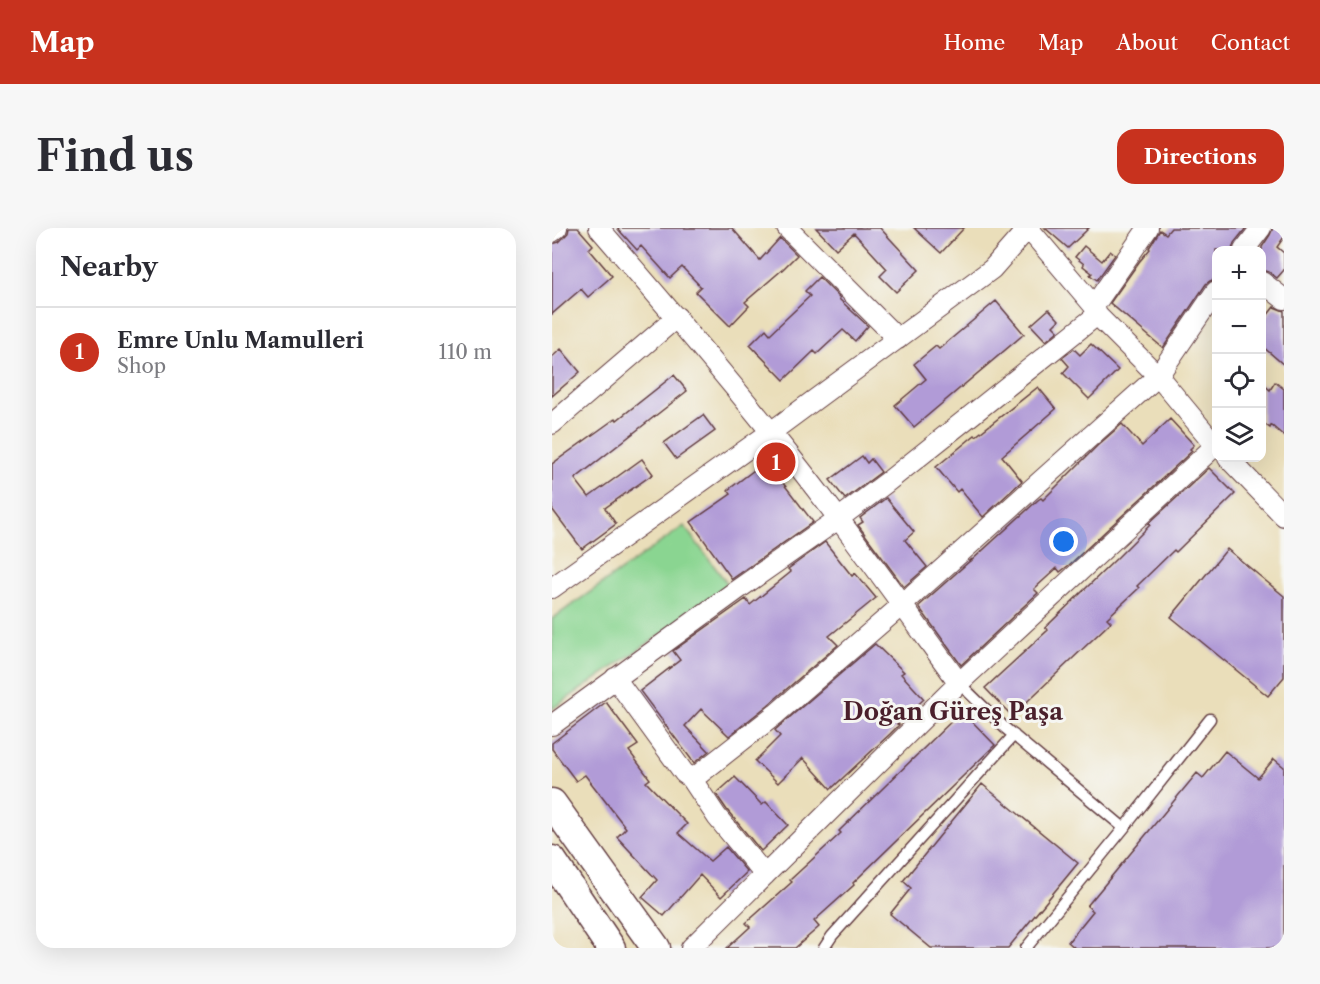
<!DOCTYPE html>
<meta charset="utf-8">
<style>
:root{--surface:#fff;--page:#f7f7f7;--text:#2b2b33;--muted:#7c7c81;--line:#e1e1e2;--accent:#c8321e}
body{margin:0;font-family:"Libre Caslon Text",serif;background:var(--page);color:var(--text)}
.controls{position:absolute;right:18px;top:18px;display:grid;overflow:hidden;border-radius:12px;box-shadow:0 6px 24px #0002}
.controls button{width:54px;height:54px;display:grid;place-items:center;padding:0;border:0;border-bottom:2px solid var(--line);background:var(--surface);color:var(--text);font:30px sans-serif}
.you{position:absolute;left:512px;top:314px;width:21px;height:21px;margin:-15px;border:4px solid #fff;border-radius:50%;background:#1a73e8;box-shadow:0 0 0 9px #1a73e833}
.badge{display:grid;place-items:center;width:39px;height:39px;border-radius:50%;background:var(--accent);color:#fff;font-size:20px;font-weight:700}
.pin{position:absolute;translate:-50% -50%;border:3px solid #fff;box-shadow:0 2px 6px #0006}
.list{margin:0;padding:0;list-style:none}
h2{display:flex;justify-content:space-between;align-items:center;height:78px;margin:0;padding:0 24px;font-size:26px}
h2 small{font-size:20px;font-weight:400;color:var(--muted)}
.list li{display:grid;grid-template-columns:39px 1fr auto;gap:18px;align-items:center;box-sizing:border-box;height:90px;padding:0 24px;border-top:2px solid var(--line)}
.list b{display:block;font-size:22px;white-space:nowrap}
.list p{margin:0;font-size:20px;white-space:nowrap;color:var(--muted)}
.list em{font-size:20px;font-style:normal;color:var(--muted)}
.icon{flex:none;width:33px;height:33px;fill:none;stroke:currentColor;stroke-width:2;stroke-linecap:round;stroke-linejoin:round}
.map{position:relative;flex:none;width:732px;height:720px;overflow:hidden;border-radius:18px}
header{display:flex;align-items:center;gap:36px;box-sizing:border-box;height:84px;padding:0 30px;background:var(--accent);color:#fff}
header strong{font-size:28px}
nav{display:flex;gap:33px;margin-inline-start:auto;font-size:21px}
.intro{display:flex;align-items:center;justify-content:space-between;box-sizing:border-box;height:144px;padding:0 36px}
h1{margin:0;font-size:42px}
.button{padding:15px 27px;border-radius:18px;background:var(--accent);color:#fff;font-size:21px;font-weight:700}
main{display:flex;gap:36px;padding:0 36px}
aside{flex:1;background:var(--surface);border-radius:18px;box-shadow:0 6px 24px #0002}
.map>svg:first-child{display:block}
.green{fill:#8ad591;stroke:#6a7a5e;stroke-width:1.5}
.building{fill:#b19bd7}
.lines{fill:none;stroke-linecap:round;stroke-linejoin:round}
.service-casing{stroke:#623c40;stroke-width:13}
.minor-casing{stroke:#623c40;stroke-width:22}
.secondary-casing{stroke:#623c40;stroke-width:31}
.service{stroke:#fff;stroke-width:10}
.minor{stroke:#fff;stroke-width:20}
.secondary{stroke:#fff;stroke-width:28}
.labels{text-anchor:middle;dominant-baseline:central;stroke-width:6;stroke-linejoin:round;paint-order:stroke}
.district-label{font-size:24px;font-weight:bold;fill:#4a1f2b;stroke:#f6f6f2}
</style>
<header>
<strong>Map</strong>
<nav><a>Home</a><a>Map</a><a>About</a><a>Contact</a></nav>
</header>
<div class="intro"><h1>Find us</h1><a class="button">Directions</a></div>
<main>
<aside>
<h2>Nearby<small></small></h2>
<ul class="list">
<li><span class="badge">1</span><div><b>Emre Unlu Mamulleri</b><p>Shop</p></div><em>110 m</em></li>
</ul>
</aside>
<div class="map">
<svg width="732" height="720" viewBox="0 0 732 720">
<rect width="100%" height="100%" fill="#f6f6f2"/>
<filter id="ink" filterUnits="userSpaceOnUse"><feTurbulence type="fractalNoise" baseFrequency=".0167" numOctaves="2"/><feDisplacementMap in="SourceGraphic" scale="12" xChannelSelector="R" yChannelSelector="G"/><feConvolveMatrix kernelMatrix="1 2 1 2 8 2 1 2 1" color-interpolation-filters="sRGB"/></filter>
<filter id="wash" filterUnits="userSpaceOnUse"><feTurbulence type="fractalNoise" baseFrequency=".008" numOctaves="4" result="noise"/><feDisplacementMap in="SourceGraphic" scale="24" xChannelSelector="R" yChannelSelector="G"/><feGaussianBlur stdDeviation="1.35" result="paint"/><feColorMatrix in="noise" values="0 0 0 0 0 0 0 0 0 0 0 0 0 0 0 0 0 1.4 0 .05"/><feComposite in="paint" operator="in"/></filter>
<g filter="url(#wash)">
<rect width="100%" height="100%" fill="#eadeba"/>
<!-- green -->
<path class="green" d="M132,298L178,359L0,481V391Z"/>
<g id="blocks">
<!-- building -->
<path class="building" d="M17,0H26L41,17L37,21L60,48L36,69L29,61L0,86V16L7,14L16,5Z
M65,0H180L208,32L228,10L245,27L231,41L193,74L197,78L178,98L144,64L149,59L130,39L118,50L89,18L85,22Z
M264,0H328L367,42L344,64L328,48L335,41L302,5L284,21Z
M362,0H412L389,25Z
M493,0H537L516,20Z
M619,0H694L682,15L680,22H664V51L658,53L654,56L611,120L558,75L587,34L598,21L597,20L608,2L614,6Z
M721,0H732V9L725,19L732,25V42L725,50L717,44L710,42V19L718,7Z
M532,18L550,33L558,23L563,27L545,52L538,47L540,45L531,38L532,36L523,29Z
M267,49L288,70L287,71L316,98L303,113L291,102L265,126L262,123L232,152L198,117L214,101L218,106L258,68L253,63Z
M444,73L472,106L362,199L343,177L374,151L362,136L384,118L387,121Z
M722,79L732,83V137L710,118V94Z
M497,81L507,92L501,98L506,103L494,113L479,97Z
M539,116L566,142L537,171L511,145L517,138L510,130L522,121L528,127Z
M9,121L28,144L0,168V129Z
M122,147L135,163L23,251L37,269L90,231L101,246L53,280L64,296L30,321L0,281V236L64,190L65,192Z
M723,154L732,161V208L719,197L718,200L710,194V155L718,162Z
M486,159L504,181L450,228L470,253L431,289L408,261L405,264L384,239L423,207L424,208Z
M151,187L163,203L124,231L112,215Z
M618,191L642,217L638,221L640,223L517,337L508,344L505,340L482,361L486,365L409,437L367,379V378L419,332V333L486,272L489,270L491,272L545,218L570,196L590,218Z
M310,228L315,235L319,231L329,244L293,271L278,252Z
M214,233L261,294L180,351L139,294L179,266L176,262Z
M657,240L683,266L624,324L622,322L585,358L587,360L555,390L559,394L460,488L433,460L496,402L493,400L565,330L598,297L596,296Z
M334,270L362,304L353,312L375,339L352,359L306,297L311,294L308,290Z
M273,314L300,348L303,345L324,370L277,408L286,417L216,477L177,508L149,481L133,498L157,523L142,535L88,463L128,432L121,423L194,371L198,377L239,344L236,341Z
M675,321L732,368V449L716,468L619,389Z
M323,416L352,444L349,446L372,471L345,496L347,497L338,506L279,561L251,530L226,555L203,533L228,508L223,502Z
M54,474L86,517L77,523L98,551L94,554L135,596L126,605L158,633L174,619L195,644L169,669L148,647L112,688L90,669L105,652L65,609L74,600L33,547L24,553L0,521V515Z
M410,483L443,517L301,655L302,657L262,693L267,699L243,720H175L198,699L194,695L240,654L238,652L289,605L287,603Z
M673,523L706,550L722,531L732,539V720H523L516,714L541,683L535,678L645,545L651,550Z
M183,549L210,577L214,574L236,597L209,623L175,582L164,566Z
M430,556L526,635L456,720H379L338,686L359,660L351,653Z"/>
</g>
</g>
<g filter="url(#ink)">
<use href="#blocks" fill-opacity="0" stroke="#623c40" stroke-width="1.5"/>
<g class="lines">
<defs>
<path id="service" d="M407,455L453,500L572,600
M272,720L280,708L462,507
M474,720L572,600L658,491"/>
<path id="minor" d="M47,0C105,67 162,134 218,203C284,284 345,370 407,455
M235,0L346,111
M476,0L542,78L545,87L606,148L664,218
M0,4L5,0
M692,22L709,0
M710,54L732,71
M542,78L596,0
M0,196L125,89
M676,230L732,288
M0,360L219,204L440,41L476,0
M63,450L132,545L139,550L146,547L224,486L350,377L606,148L664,63
M0,497L185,362L286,291L334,255L545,87
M139,550L165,589L213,647
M139,720L407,455L664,217"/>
<path id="secondary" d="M0,575L104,720
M0,632L59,720"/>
</defs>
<!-- service casing -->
<use href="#service" class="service-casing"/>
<!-- minor casing -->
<use href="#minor" class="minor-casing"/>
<!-- secondary casing -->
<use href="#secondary" class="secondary-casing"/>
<!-- service -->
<use href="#service" class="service"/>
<!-- minor -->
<use href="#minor" class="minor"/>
<!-- secondary -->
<use href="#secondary" class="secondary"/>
</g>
</g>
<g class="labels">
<!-- district labels -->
<g class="district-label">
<text x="401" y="483">Doğan Güreş Paşa</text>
</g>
</g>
</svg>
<div class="controls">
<button>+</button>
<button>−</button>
<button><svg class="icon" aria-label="locate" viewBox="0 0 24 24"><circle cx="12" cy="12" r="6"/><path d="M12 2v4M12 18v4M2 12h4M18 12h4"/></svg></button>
<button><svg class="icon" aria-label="layers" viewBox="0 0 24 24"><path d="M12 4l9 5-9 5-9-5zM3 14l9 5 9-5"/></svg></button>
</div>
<div class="you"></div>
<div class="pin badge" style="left:224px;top:234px">1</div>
</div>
</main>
